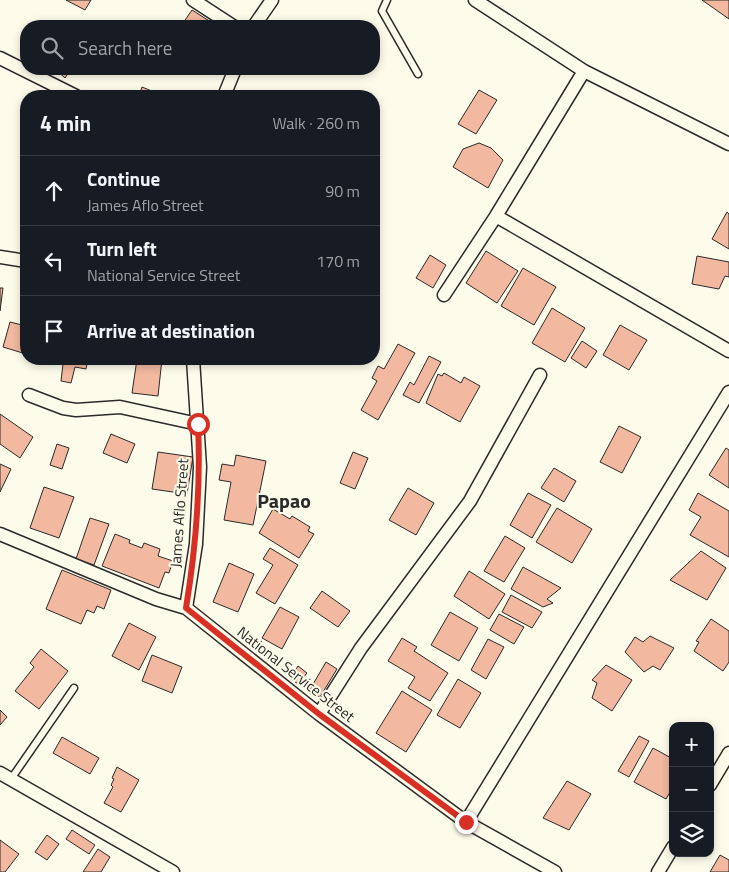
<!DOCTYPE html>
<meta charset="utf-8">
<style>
:root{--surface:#171b24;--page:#242831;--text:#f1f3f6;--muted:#9ea1a6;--line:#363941}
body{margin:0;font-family:"Titillium Web",sans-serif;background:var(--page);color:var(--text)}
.controls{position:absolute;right:15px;bottom:15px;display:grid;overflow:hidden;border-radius:10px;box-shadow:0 2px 8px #0003}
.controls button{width:45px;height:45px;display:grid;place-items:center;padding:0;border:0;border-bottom:1px solid var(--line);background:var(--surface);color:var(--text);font:25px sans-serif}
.stop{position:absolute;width:15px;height:15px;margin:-11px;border:4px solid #d93025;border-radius:50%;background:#fff}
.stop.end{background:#d93025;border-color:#fff;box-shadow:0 1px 5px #0008}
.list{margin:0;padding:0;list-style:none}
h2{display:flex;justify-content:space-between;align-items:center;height:65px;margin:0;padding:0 20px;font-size:21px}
h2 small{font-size:16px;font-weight:400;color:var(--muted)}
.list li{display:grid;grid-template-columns:32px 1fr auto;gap:15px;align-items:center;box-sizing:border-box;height:70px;padding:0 20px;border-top:1px solid var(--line)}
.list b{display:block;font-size:19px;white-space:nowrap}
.list p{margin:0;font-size:16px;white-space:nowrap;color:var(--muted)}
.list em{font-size:16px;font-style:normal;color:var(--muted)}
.icon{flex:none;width:28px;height:28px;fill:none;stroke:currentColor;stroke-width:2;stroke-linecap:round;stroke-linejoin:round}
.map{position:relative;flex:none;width:729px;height:872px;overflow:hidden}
.search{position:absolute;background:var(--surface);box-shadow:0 2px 8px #0003;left:20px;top:20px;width:360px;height:55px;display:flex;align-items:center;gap:12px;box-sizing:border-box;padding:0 18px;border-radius:20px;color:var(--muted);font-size:19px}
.panel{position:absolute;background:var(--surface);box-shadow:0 2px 8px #0003;left:20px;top:90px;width:360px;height:275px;border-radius:20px}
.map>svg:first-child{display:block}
.building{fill:#f2b8a0;stroke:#2b2b2b}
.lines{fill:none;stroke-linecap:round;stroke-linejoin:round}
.lane-casing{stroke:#2b2b2b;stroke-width:9}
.street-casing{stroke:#2b2b2b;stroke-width:15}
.lane{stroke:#fdfbea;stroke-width:6}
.street{stroke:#fdfbea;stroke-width:12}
.route{stroke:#d93025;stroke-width:6}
.labels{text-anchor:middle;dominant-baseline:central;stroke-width:4;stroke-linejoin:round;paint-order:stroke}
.street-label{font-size:15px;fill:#2b2b2b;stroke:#fdfbea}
.district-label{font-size:20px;font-weight:bold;fill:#2b2b2b;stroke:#fdfbea}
</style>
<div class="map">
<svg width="729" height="872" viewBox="0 0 729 872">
<rect width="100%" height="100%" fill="#fdfbea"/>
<!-- building -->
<path class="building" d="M66,0H91L85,10Z
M702,0H729V19Z
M192,10L211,22L209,26H181Z
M55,69H71L65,78Z
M142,87L164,96H139Z
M479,90L497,100L476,134L458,124Z
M479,143L491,148L503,160L488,188L453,167L463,149Z
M727,212L729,214V249L712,239Z
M486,251L518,271L497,303L466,283Z
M430,255L446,265L433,288L416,278Z
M697,256L729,262V277L725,276L719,289L692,284Z
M523,268L556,287L534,325L501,306Z
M0,288H3L0,311Z
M552,308L585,328L565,362L532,343Z
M10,322L26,326V354L3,347Z
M620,325L647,340L629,370L603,355Z
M582,341L597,351L586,368L571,358Z
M398,344L415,353L378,420L361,410L377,381L372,378L378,366L384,369Z
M429,356L441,362L419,403L403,395L410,382L414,385Z
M51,359H88L86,369L75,367L71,383L61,381L63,364L50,361Z
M137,359H162L158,396L132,393Z
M444,373L461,383L464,377L480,386L460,422L426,403L438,374L442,376Z
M0,414L33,437L20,458L0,444Z
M619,426L641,437L622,473L600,462Z
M111,434L135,444L127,463L103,453Z
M57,444L69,448L62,469L50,465Z
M726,448L729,450V488L709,475Z
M158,452L193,457L187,494L152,489Z
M353,452L368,458L355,489L340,483Z
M236,455L266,461L253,525L224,520L231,482L219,480L222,464L234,466Z
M0,464L11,469L0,492Z
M554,468L576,481L564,502L541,488Z
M44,487L74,497L59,538L30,528Z
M408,488L434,503L416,535L389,520Z
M528,493L551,505L532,538L510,525Z
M698,493L729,511V557L690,535L701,517L689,510Z
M557,508L592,529L572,563L536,542Z
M273,509L290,519L292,516L310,527L308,531L314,534L299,558L259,533Z
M90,518L109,524L94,565L76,559Z
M115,534L130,540L129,543L142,548L144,543L160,549L158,556L173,561L169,573L165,572L159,588L102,566Z
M505,536L525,548L504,582L484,571Z
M270,548L298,565L275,604L256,593L273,565L263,559Z
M701,551L726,568L707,600L670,580Z
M229,563L254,574L238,612L213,602Z
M523,567L561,588L547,599L553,603L543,607L511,589Z
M62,570L111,590L104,609L97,606L94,613L87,610L81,624L46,609Z
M469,571L505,594L489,619L454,596Z
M322,591L350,611L338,627L310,608Z
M511,595L542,612L532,628L502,612Z
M280,607L299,617L282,649L262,638Z
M450,612L478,628L459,661L431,645Z
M499,614L524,627L514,644L490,630Z
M711,619L729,631V662L723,671L694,651L699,642L696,641Z
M129,623L156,637L139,670L112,656Z
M650,636L674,648L660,670L653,666L644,672L625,652L635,637L643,642Z
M402,638L417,647L414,651L448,673L430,701L408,688L415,677L388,661Z
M488,639L504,647L486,679L471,670Z
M41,649L68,671L39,709L15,691L34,667L30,663Z
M152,655L182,667L172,693L142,681Z
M326,662L337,669L320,697L309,691Z
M606,665L632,680L612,711L592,698L597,683L592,680Z
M298,666L307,673L298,684L290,678Z
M458,679L481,693L460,728L437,715Z
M402,691L432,710L406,752L376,733Z
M0,710L7,717L0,725Z
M639,736L649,741L629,777L618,771Z
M62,737L99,758L90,774L53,753Z
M653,748L673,759V787L666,799L634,782Z
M117,767L139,780L121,812L104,803L113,787L111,785L114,779L112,778Z
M567,781L591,794L569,830L543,818Z
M72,830L95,845L89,854L66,839Z
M47,835L59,844L47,860L35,852Z
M0,840L19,854L5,872H0Z
M98,849L110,857L101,872H83Z
M720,855L729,860V872H710Z"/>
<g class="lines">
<defs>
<path id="lane" d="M387,0L382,11L418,74
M11,779L74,688"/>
<path id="street" d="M193,0L233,26
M475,0L584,71L729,144
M254,26L272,0
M0,58L76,96
M224,96L235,69
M496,216L729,351
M0,257L26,261
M444,295L496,216L584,71
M29,395L63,408L76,410L120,407L198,424
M0,534L156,599L186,608L319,714L466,822L555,872
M186,608L196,544L200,467L193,359
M319,714L361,648L470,501L540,375
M0,773L173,872
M710,785L729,753
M466,822L729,392
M658,872L673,847"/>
</defs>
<!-- lane casing -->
<use href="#lane" class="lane-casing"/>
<!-- street casing -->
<use href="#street" class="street-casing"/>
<!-- lane -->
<use href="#lane" class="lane"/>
<!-- street -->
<use href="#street" class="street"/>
</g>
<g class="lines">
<!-- route -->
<path class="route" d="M198,424C201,487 196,547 186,608L319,714L466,822"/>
</g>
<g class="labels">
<!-- street labels -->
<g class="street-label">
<text transform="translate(179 513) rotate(-86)">James Aflo Street</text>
<text transform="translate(296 674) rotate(38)">National Service Street</text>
</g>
<!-- district labels -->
<g class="district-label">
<text x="284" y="500">Papao</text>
</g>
</g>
</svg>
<div class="controls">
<button>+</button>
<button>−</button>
<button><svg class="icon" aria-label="layers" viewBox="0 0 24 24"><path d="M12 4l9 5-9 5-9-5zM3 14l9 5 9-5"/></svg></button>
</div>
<div class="stop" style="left:198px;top:424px"></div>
<div class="stop end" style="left:466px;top:822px"></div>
<div class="search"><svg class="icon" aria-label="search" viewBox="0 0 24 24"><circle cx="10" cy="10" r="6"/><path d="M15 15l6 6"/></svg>Search here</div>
<section class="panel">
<h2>4 min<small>Walk · 260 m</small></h2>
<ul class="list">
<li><svg class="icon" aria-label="ahead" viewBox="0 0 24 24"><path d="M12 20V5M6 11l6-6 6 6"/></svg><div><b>Continue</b><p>James Aflo Street</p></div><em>90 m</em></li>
<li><svg class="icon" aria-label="left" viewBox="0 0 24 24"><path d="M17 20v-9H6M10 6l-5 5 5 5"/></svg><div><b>Turn left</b><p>National Service Street</p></div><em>170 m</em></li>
<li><svg class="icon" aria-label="arrive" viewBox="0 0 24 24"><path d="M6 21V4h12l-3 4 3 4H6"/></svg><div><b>Arrive at destination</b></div></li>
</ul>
</section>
</div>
